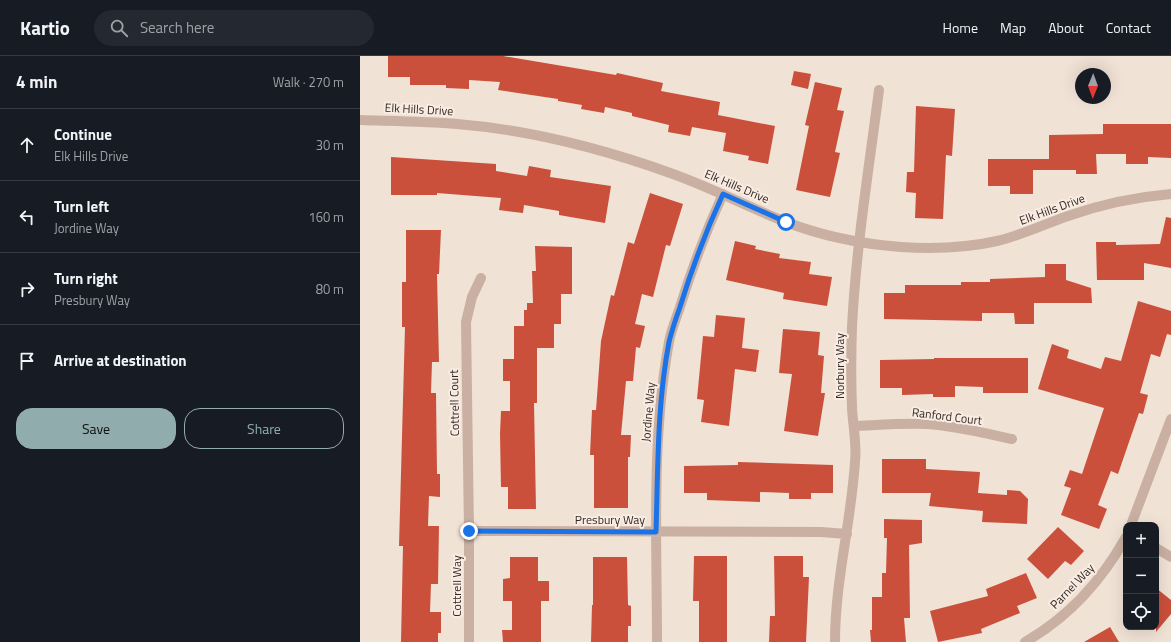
<!DOCTYPE html>
<meta charset="utf-8">
<style>
:root{--surface:#171b24;--page:#242831;--text:#f1f3f6;--muted:#9ea1a6;--line:#363941;--accent:#90acad}
body{margin:0;font-family:"Titillium Web",sans-serif;background:var(--page);color:var(--text)}
.controls{position:absolute;right:12px;bottom:12px;display:grid;overflow:hidden;border-radius:8px;box-shadow:0 4px 16px #0002}
.controls button{width:36px;height:36px;display:grid;place-items:center;padding:0;border:0;border-bottom:1px solid var(--line);background:var(--surface);color:var(--text);font:20px sans-serif}
.compass{position:absolute;left:715px;top:12px;width:36px;height:36px;border-radius:50%;background:var(--surface);box-shadow:0 4px 16px #0002;rotate:181deg}
.stop{position:absolute;width:12px;height:12px;margin:-9px;border:3px solid #1a73e8;border-radius:50%;background:#fff}
.stop.end{background:#1a73e8;border-color:#fff;box-shadow:0 1px 4px #0008}
.list{margin:0;padding:0;list-style:none}
h2{display:flex;justify-content:space-between;align-items:center;height:52px;margin:0;padding:0 16px;font-size:17px}
h2 small{font-size:13px;font-weight:400;color:var(--muted)}
.list li{display:grid;grid-template-columns:26px 1fr auto;gap:12px;align-items:center;box-sizing:border-box;height:72px;padding:0 16px;border-top:1px solid var(--line)}
.list b{display:block;font-size:15px;white-space:nowrap}
.list p{margin:0;font-size:13px;white-space:nowrap;color:var(--muted)}
.list em{font-size:13px;font-style:normal;color:var(--muted)}
.actions{display:flex;gap:8px;padding:12px 16px}
.actions a{flex:1;padding:9px 0;border:1px solid var(--accent);border-radius:16px;text-align:center;font-size:14px;color:var(--accent)}
.actions .main{background:var(--accent);color:#111}
.icon{flex:none;width:22px;height:22px;fill:none;stroke:currentColor;stroke-width:2;stroke-linecap:round;stroke-linejoin:round}
.map{position:relative;flex:none;width:811px;height:586px;overflow:hidden}
header{display:flex;align-items:center;gap:24px;box-sizing:border-box;height:56px;padding:0 20px;background:var(--surface);border-bottom:1px solid var(--line)}
header strong{font-size:19px}
nav{display:flex;gap:22px;margin-inline-start:auto;font-size:14px}
.search{width:280px;height:36px;background:var(--page);display:flex;align-items:center;gap:10px;box-sizing:border-box;padding:0 14px;border-radius:22px;color:var(--muted);font-size:15px}
main{display:flex}
aside{flex:1;background:var(--surface)}
.map>svg:first-child{display:block}
.building{fill:#ca503b}
.lines{fill:none;stroke-linecap:round;stroke-linejoin:round}
.minor{stroke:#c9b0a2;stroke-width:10}
.route{stroke:#1a73e8;stroke-width:5}
.labels{text-anchor:middle;dominant-baseline:central;stroke-width:4;stroke-linejoin:round;paint-order:stroke}
.street-label{font-size:12px;fill:#332824;stroke:#f9ece2}
</style>
<header>
<strong>Kartio</strong>
<div class="search"><svg class="icon" aria-label="search" viewBox="0 0 24 24"><circle cx="10" cy="10" r="6"/><path d="M15 15l6 6"/></svg>Search here</div>
<nav><a>Home</a><a>Map</a><a>About</a><a>Contact</a></nav>
</header>
<main>
<aside>
<h2>4 min<small>Walk · 270 m</small></h2>
<ul class="list">
<li><svg class="icon" aria-label="ahead" viewBox="0 0 24 24"><path d="M12 20V5M6 11l6-6 6 6"/></svg><div><b>Continue</b><p>Elk Hills Drive</p></div><em>30 m</em></li>
<li><svg class="icon" aria-label="left" viewBox="0 0 24 24"><path d="M17 20v-9H6M10 6l-5 5 5 5"/></svg><div><b>Turn left</b><p>Jordine Way</p></div><em>160 m</em></li>
<li><svg class="icon" aria-label="right" viewBox="0 0 24 24"><path d="M7 20v-9h11M14 6l5 5-5 5"/></svg><div><b>Turn right</b><p>Presbury Way</p></div><em>80 m</em></li>
<li><svg class="icon" aria-label="arrive" viewBox="0 0 24 24"><path d="M6 21V4h12l-3 4 3 4H6"/></svg><div><b>Arrive at destination</b></div></li>
</ul>
<div class="actions"><a class="main">Save</a><a>Share</a></div>
</aside>
<div class="map">
<svg width="811" height="586" viewBox="0 0 811 586">
<rect width="100%" height="100%" fill="#f1e2d6"/>
<!-- building -->
<path class="building" d="M28,0H143L256,19L257,17L303,27L301,35L360,46L358,59L415,70L408,108L388,104L389,100L363,95L366,77L332,71L330,80L308,76L309,69L272,60V57L245,51L244,57L221,53L222,49L198,45V43L138,34L140,26L109,24V33L86,32V29H50V21H28Z
M434,15L451,18L448,33L431,29Z
M455,26L482,32L477,54L484,55L475,96L480,97L470,141L436,134L449,70L445,69Z
M556,50L595,53L592,100L586,99L583,163L555,162L556,137L546,136L547,116H554Z
M743,68H811V102L788,101V108H766V98H736L737,118H716V114H673V138H650V130H628V103H689V79L743,78Z
M31,101L136,108V115L167,120L169,110L191,114L190,121L251,130L245,167L199,159V155L164,149L163,157L139,154L141,142L77,137V139H31Z
M290,137L323,148L310,190L306,189L293,241L282,238L275,268L285,270L280,292L276,291L273,325H266L261,379H271L270,401H268V452H234V399H230L232,354H236L241,285L251,239L254,240L268,186L274,188Z
M806,161L811,162V212L784,207V224H737L736,186H756V189L800,188Z
M46,174H81L79,218H77L79,306H72L71,337H76L77,418H80V441L69,440L68,470H79L78,528H71L70,556H81V577H78V586H41L43,490H39L45,271H42V226H46Z
M375,185L396,190L395,193L420,198L419,202L451,206L449,218L472,221L467,250L423,243L424,237L366,224Z
M175,190L212,191V238H201V268H194V292H177V347H174L176,453H148V431H141L140,378L141,355H150V325H143V303H154V270H164V254H167V247H173L172,215H176Z
M685,208H706V224L731,232L732,247H674V268H655L654,257H622V265L524,263V237H545V229H601V226H630V223L685,221Z
M778,245L811,255V279L807,278L800,301L791,298L780,337L788,339L783,358L779,357L758,418L751,415L738,449L747,453L739,473L701,459L711,432L704,430L710,414L722,418L744,352L678,333L692,288L709,294L707,302L741,313L745,301L761,305Z
M356,259L385,262L382,292L399,294L396,316L375,313L369,370L341,366L344,344L337,343L343,280L354,281Z
M423,273L460,276L458,299L464,300L461,337H465L458,380L424,375L432,318L419,317Z
M574,302H668V337H623V331L595,330V341H573V338L542,339V332H520V304L574,303Z
M522,403H566V413L620,416L618,437L647,439V434L660,435L668,443L667,468L622,466L623,455L569,450L571,437H522Z
M378,406L473,409V437H451V443H429V437L400,436V446L347,444V437H324V410L378,409Z
M524,463L562,464V487L549,489L550,562H544L546,586H511L510,574H512V541H522V517H526L527,482H524Z
M698,471L724,495L711,509L705,505L688,523L667,503Z
M334,500H367V586H339V545H333Z
M414,500H443V521H449L446,586H409L410,560H415Z
M150,501H178V525H189V545H181V586H143L142,574H152V545H143V523L150,522Z
M233,501H267L268,549L271,550V570H268V586H231L232,549H233Z
M666,517L677,542L657,550L660,557L621,573L622,577L578,586L570,555L628,540L626,533Z
M796,532L811,544V558L796,576Z
M750,571L759,586H724Z"/>
<g class="lines">
<!-- minor -->
<path class="minor" d="M0,64C32,65 65,65 97,68C171,74 244,93 313,118C352,132 388,151 426,166C462,180 502,188 541,191C572,193 606,192 637,185C662,179 685,168 708,160C742,148 776,141 811,138
M494,370C518,369 543,367 567,368C596,370 624,377 652,383
M771,469L811,363
M109,475L461,476L487,478
M796,492L811,501
M109,586V475L106,266L112,241L121,222
M297,586C297,486 291,384 309,286C311,274 316,263 320,251C332,212 346,175 363,138
M475,586C475,525 491,467 495,406C497,389 493,370 492,352C491,325 491,298 492,271C496,191 509,112 519,34
M665,586C709,561 742,524 766,481"/>
</g>
<g class="lines">
<!-- route -->
<path class="route" d="M109,475L296,476C298,412 297,349 309,286C312,274 316,262 320,251C332,212 346,175 363,138L426,166"/>
</g>
<g class="labels">
<!-- street labels -->
<g class="street-label">
<text transform="translate(59 53) rotate(3)">Elk Hills Drive</text>
<text transform="translate(377 130) rotate(23)">Elk Hills Drive</text>
<text transform="translate(692 153) rotate(-20)">Elk Hills Drive</text>
<text transform="translate(479 310) rotate(-90)">Norbury Way</text>
<text transform="translate(94 347) rotate(-91)">Cottrell Court</text>
<text transform="translate(288 356) rotate(-85)">Jordine Way</text>
<text transform="translate(587 360) rotate(7)">Ranford Court</text>
<text x="250" y="463">Presbury Way</text>
<text transform="translate(96 530) rotate(-90)">Cottrell Way</text>
<text transform="translate(712 530) rotate(-46)">Parnel Way</text>
</g>
</g>
</svg>
<div class="controls">
<button>+</button>
<button>−</button>
<button><svg class="icon" aria-label="locate" viewBox="0 0 24 24"><circle cx="12" cy="12" r="6"/><path d="M12 2v4M12 18v4M2 12h4M18 12h4"/></svg></button>
</div>
<svg class="compass" viewBox="-18 -18 36 36"><path d="M0-13l5 13h-10z" fill="#e53935"/><path d="M0 13l5-13h-10z" fill="#9ea1a6"/></svg>
<div class="stop" style="left:426px;top:166px"></div>
<div class="stop end" style="left:109px;top:475px"></div>
</div>
</main>
